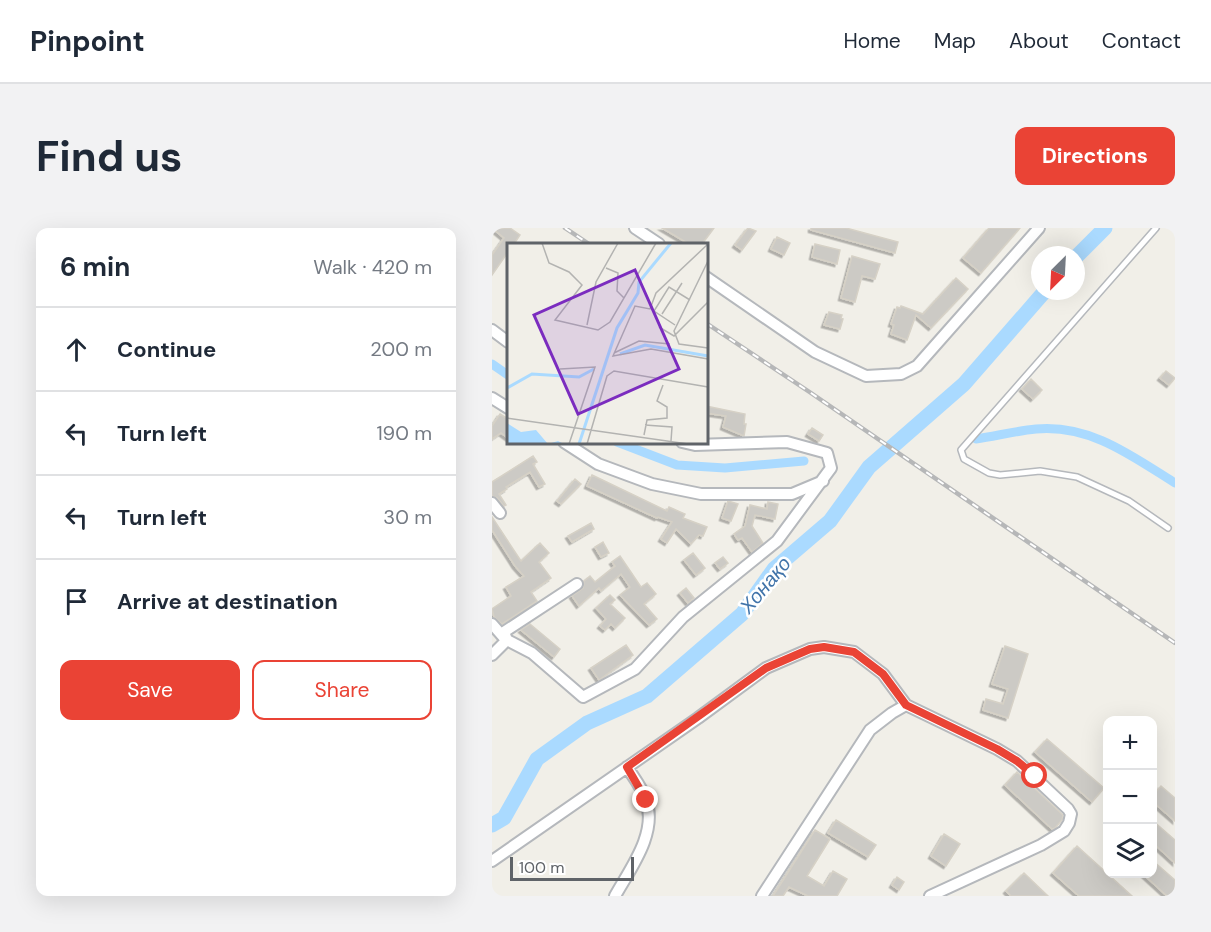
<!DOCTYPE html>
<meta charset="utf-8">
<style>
:root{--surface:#fff;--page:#f2f2f3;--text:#1f2937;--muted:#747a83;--line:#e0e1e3;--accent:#ea4335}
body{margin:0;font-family:"DM Sans",sans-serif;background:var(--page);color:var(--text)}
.controls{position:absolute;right:18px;bottom:18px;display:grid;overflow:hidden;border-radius:12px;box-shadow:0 6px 24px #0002}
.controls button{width:54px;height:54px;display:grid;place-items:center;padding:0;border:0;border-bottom:2px solid var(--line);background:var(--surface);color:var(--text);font:30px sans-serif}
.compass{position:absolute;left:539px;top:18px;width:54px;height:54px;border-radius:50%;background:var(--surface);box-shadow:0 6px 24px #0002;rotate:204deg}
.scale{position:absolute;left:18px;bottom:15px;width:124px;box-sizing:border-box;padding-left:6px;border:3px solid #5f6368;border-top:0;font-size:16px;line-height:21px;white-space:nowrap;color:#5f6368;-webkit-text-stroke:4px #fff;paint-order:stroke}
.stop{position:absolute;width:18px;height:18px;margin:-14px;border:4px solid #ea4335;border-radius:50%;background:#fff}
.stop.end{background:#ea4335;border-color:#fff;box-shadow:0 2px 6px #0008}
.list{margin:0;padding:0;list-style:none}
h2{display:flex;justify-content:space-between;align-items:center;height:78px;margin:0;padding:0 24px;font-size:26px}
h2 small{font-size:20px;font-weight:400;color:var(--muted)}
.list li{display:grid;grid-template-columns:39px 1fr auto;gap:18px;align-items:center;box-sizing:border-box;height:84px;padding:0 24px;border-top:2px solid var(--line)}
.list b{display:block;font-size:22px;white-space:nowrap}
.list em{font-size:20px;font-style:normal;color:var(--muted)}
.actions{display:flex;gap:12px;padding:18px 24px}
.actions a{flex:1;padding:14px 0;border:2px solid var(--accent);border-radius:12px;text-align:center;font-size:21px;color:var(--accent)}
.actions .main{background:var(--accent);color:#fff}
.icon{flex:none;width:33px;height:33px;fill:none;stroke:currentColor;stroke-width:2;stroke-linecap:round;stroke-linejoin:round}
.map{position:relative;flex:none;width:683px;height:668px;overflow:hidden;border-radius:12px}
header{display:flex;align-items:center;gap:36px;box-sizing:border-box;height:84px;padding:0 30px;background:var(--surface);border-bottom:2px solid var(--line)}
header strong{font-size:28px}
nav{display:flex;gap:33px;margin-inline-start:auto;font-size:21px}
.intro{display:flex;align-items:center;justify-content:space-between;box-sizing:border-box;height:144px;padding:0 36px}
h1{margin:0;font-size:42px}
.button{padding:15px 27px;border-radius:12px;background:var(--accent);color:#fff;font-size:21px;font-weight:700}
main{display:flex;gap:36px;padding:0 36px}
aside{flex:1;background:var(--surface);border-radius:12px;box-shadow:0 6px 24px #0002}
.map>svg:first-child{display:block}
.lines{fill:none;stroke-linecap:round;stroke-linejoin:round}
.canal{stroke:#aadaff;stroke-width:9}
.river{stroke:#aadaff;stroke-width:15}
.building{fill:#cccac5;stroke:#d6d1c6;stroke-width:1.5;filter:url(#shadow)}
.lane-casing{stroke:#b5b8bc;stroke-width:8}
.street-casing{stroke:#b5b8bc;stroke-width:14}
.lane{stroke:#fff;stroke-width:5}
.street{stroke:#fff;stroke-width:10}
.rail-casing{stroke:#b6b7b8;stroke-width:4.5}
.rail{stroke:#fff;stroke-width:2;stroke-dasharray:7;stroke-linecap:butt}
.route{stroke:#ea4335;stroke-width:8}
.labels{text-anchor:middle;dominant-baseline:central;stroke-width:5;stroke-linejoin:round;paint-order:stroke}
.water-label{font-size:20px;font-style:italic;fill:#4174aa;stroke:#fff}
.inset-river{fill:none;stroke:#aadaff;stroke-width:3}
.inset-road{fill:none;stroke:#b3b3b1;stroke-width:1.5}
.view{fill:#7b2cbf;fill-opacity:0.15;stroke:#7b2cbf;stroke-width:3}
.inset-edge{fill:none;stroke:#5f6368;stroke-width:3}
</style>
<header>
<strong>Pinpoint</strong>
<nav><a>Home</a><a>Map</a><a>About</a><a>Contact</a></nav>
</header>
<div class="intro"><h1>Find us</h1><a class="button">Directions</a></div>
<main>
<aside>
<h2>6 min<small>Walk · 420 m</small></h2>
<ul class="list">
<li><svg class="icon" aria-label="ahead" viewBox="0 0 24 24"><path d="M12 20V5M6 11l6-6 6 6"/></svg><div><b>Continue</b></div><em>200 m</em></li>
<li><svg class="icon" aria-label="left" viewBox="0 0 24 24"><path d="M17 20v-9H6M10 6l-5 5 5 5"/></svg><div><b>Turn left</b></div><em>190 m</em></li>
<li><svg class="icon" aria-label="left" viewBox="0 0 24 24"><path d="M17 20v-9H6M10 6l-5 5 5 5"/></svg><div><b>Turn left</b></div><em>30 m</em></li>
<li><svg class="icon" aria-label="arrive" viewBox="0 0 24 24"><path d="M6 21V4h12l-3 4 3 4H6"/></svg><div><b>Arrive at destination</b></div></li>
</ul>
<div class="actions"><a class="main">Save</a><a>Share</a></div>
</aside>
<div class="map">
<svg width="683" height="668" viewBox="0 0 683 668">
<defs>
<filter id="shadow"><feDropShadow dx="-2.5" dy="2.5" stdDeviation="0" flood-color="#0004"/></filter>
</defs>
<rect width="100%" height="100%" fill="#f1efe8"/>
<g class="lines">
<!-- canal -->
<path class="canal" d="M0,136L16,147
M484,211C504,208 524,203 544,201C598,196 640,228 683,255
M125,214L185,237L233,240L312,233"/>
<!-- river -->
<path class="river" d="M584,29L613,0
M0,597L12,590L45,531L95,495L155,468L250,386L282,341L338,293L377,239L472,156L553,63"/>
</g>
<!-- building -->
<path class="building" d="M0,0H18L28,7L22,16H16V24L0,47V27L12,10Z
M170,0H222L210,16H197Z
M256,0L264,3L250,22L243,17Z
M319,0H354L406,14L403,25L319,2Z
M497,0H528L489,45L471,30Z
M285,9L298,15L292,27L279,21Z
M323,16L348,22L345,36L320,29Z
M360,28L388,36L383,51L370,48L363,74L349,70Z
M464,50L476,61L439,100L424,87L415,112L399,106L402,97L399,96L405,79L408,80L409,78L431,86Z
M337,84L350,87L349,90L351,91L348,101L332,97Z
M674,143L683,150L677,157L668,150Z
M539,151L550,162L541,171L530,161Z
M214,178L253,186L252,196H254L252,208L231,199L234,188L214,185Z
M8,186L16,191V210L9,205L0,211V198Z
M320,200L331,207L327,213L316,206Z
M41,228L45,234L41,236L53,256L47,259L38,244L14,259L15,261L7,266L14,277L12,278L5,270L0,268V254Z
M100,247L175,283L177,279L193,286L191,290L215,299L211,308L207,307L199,316L184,301L175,315L169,311L180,294L166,289L165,290L95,258Z
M83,251L89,256L69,276L65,273Z
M236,273L246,276L239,293L230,290Z
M276,274L286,276L283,291L263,287L260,298L271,315L260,324L250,310L246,312L242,306L253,298L258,277L275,281Z
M0,289L29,333L48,315L57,325L47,334L59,350L39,364L45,373L10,396L2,389L0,381L19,368L14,359L32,348L23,338L0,302Z
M99,295L102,301L80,314L76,308Z
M111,314L117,325L109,329L103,319Z
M201,325L213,340L204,347L192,332Z
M128,328L149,359L155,355L164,366L152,376L165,391L157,397L128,367L138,359L129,346L109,363L107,360L87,378L80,368L91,360L92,353L98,348L103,354L123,338L120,334Z
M231,329L236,335L228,341L223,335Z
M194,360L202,370L196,375L188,365Z
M118,367L123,372L118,376L133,390L123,400L119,396L113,402L108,398L114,391L104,380Z
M38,396L68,421L62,429L29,402Z
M134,417L141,427L107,452L99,440Z
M513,418L536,426L516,490L491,482L494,471L511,476L516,461L500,456Z
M555,511L612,560L600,574L543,524Z
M525,544L571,587L570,592L563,600L560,601L513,557Z
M669,558L683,570V593L660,573V568Z
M344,592L384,617L376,629L336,605Z
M660,592L683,612V635L660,614Z
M323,602L338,611L315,648L332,658L341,643L355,651L345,668H316L297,659L291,668H281Z
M452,606L468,616L454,638L439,628Z
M585,618L640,668H587L561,645Z
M660,632L683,652V668H675L650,645H660Z
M532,645L556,668H519L514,663Z
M405,649L412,654L407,662L400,657Z"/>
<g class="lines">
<defs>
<path id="lane" d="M664,0L469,222L472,231L497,245L508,247L548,243L585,249L637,273L676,300"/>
<path id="street" d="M143,0L167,16
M214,49L323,124L374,148L409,146L425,138L547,0
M0,102L16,114
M0,170L16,180
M72,214L106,236L160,256L209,266H300L331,253
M0,275L8,285
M0,396L14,412
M15,412L12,404L85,356
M0,427L15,412L40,425L91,469L143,441L191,389L285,313L339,240L335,225L295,214L203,217L190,214
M0,633L206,490L274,440L318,421L332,419L362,424L391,446L414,477L505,521L525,533L576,581L579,586L577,595L572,603L549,617L438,668
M123,668C138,641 166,605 154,572C151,561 142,550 135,539
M270,668L378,502L400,485L414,477"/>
</defs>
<!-- lane casing -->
<use href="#lane" class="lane-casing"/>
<!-- street casing -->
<use href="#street" class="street-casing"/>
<!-- lane -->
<use href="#lane" class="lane"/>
<!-- street -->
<use href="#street" class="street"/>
<defs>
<path id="rail" d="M73,0L97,16
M214,95L319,165L683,415"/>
</defs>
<!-- rail casing -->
<use href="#rail" class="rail-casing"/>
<!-- rail -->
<use href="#rail" class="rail"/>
</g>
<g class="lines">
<!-- route -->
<path class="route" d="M154,572L135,539L274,440L318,421L332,419L362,424L391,446L414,477L505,521L525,533L543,548"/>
</g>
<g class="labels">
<!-- water labels -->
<g class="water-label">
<text transform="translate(273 357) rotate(-50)">Хонақо</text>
</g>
</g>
<!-- overview -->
<g transform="translate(15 15)">
<rect width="201" height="201" fill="#f1efe8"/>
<path d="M0,180L14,189L29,187L41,201L51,198L57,201H0Z" fill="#aadaff"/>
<path class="inset-river" d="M113,111L138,102L201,113M0,145L25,131L72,134L87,126M72,201L110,85L131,50L132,39L164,0"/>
<path class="inset-road" d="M35,0L42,20L62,29L75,42L48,77L91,87L103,79L149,0M201,1L149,50L143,66L128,63L106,113L144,106L201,116M201,18L167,88L172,101L201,105M99,25L111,30L110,48L117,55M155,71L175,40M80,82L89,39L111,0M168,82L147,68L162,44L183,57M152,84L167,93L201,59M107,110L132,98L163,101M53,126L88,124L62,201M0,175L181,201M138,182L165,184L164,198M137,192L140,177L160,175V164L150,158L156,142M80,201L100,133L107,128L201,144"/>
<path class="view" d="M128,27L172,126L71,171L27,72Z"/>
<rect width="201" height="201" class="inset-edge"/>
</g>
</svg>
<div class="controls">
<button>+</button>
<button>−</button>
<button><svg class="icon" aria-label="layers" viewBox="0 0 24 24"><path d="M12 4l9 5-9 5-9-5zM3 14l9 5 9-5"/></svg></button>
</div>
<svg class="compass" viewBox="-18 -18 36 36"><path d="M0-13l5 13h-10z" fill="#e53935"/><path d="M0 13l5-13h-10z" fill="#747a83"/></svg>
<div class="scale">100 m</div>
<div class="stop" style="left:543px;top:548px"></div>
<div class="stop end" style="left:154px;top:572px"></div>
</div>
</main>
